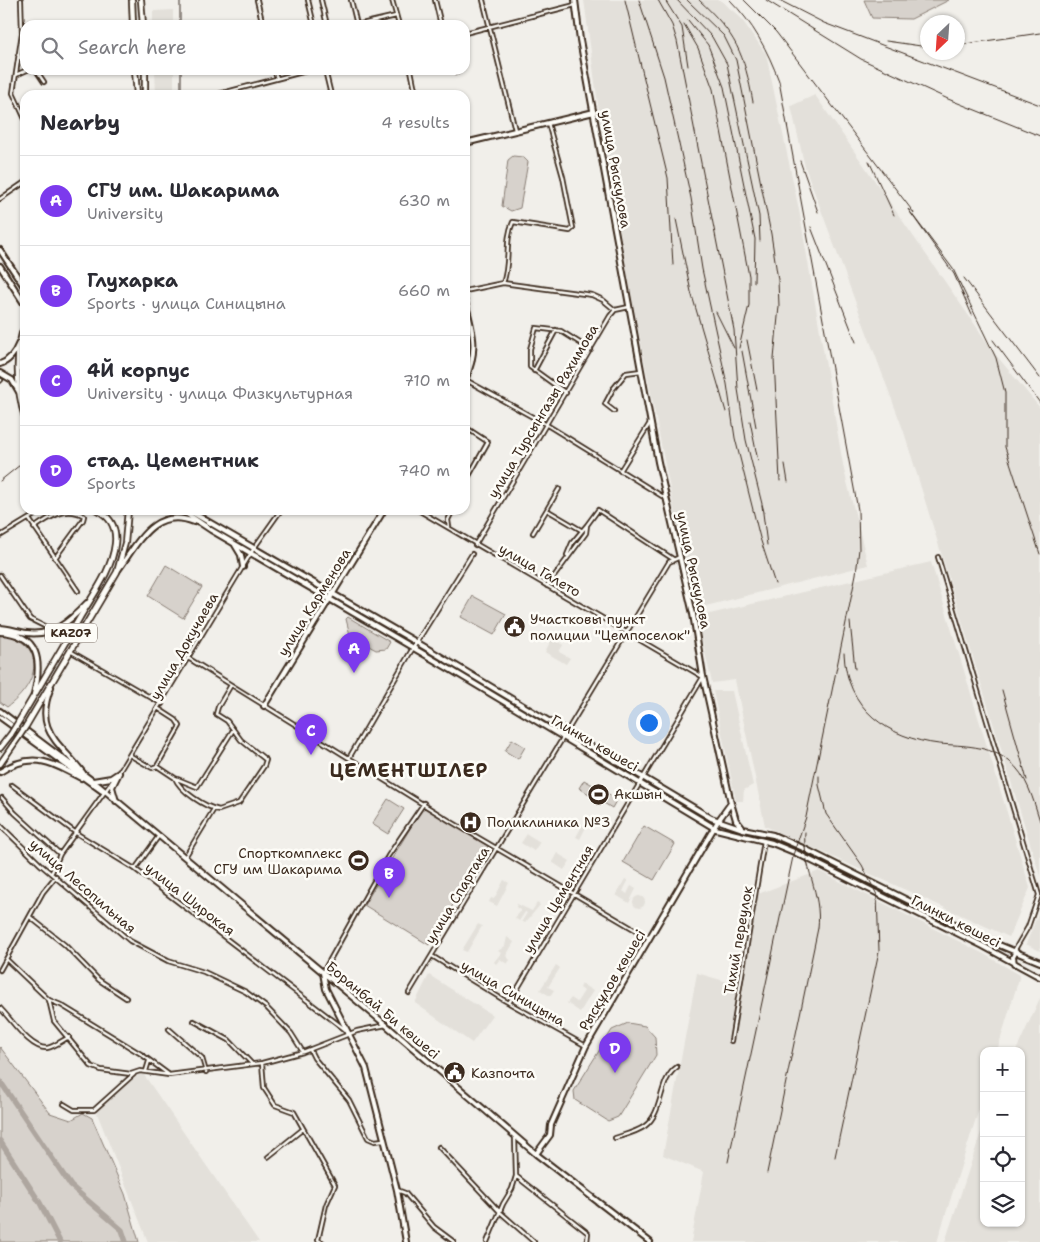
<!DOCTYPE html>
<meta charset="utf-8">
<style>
:root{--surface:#fff;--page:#f2f2f3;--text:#2b2b33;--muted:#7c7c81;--line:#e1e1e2;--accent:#7c3aed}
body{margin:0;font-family:"Shantell Sans",sans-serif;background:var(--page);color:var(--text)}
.controls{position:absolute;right:15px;bottom:15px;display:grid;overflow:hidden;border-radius:10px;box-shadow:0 1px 4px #0004}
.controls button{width:45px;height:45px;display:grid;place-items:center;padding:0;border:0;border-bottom:1px solid var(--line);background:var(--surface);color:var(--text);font:25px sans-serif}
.compass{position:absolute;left:920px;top:15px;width:45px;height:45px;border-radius:50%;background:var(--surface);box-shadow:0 1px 4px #0004;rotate:205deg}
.you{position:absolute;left:648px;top:722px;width:18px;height:18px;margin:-12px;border:4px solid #fff;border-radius:50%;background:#1a73e8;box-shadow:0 0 0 8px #1a73e833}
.badge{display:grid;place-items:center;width:32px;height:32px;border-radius:50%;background:var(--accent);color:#fff;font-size:16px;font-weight:700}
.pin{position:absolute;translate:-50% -41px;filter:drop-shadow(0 1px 2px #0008)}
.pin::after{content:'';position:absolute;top:26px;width:18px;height:15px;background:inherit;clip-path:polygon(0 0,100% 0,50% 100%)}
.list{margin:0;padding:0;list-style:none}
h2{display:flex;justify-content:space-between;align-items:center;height:65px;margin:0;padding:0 20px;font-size:21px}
h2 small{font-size:16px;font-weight:400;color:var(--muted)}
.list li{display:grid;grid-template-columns:32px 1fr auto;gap:15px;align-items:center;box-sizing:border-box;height:90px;padding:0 20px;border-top:1px solid var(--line)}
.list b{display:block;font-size:19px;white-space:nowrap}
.list p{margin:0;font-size:16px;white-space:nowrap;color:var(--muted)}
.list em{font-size:16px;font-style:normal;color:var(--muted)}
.icon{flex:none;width:28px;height:28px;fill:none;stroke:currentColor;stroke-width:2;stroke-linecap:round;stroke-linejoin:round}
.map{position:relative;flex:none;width:1040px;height:1242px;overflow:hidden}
.search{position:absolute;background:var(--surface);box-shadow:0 1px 4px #0004;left:20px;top:20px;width:450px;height:55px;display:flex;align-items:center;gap:12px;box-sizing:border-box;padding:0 18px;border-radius:15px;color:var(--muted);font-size:19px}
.panel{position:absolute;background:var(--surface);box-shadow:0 1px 4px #0004;left:20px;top:90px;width:450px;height:425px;border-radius:15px}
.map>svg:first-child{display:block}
.built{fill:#e3e0da}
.green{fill:#d7d2cc;stroke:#897e75}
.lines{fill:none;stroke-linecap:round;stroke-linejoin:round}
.river{stroke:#aea69f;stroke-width:5.5}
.street-casing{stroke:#3b2a1e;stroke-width:6}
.secondary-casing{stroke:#3b2a1e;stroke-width:8}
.primary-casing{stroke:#3b2a1e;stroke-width:8}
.highway-casing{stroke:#3b2a1e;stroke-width:8}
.street{stroke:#fdfcf7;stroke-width:2.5}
.secondary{stroke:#fdfcf7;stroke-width:4}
.primary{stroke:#fdfcf7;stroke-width:4}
.highway{stroke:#fdfcf7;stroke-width:4.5}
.rail{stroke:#3b2a1e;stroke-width:1}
.highway-bridge-casing{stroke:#3b2a1e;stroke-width:8;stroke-linecap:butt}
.highway-bridge{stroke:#fdfcf7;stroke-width:4.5}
.labels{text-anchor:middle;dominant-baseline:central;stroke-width:5;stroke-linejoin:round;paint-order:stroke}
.shield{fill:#fdfcf7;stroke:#75695f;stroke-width:1}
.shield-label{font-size:12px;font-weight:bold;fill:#3b2a1e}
.street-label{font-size:14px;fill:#3b2a1e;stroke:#fdfcf7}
.poi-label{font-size:14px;fill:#3b2a1e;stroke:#fdfcf7;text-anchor:start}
.district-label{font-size:19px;font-weight:bold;letter-spacing:1px;fill:#3b2a1e;stroke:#fdfcf7}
</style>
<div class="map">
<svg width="1040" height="1242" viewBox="0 0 1040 1242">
<rect width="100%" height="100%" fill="#f1efea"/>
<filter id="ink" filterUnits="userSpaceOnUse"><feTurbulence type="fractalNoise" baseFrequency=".02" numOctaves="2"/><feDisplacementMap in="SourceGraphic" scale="10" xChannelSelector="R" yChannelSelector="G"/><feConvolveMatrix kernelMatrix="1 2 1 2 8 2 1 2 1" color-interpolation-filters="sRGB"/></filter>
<g filter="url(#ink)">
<!-- built -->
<path class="built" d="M584,0H720L740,17L766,54L799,210L844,470L868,565L694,609L630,289L599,112Z
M173,10V25H153V11Z
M155,70H174V95H156Z
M815,95L996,355L1040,408V876L904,432L805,167L791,106Z
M931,562L1030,888L1009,937L765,826L735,680L712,683L697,617Z
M552,638L563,645L559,652L570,658L566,664L545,652Z
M713,691H732L753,785L744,790L743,801H736Z
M573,820L586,827L580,839L576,837L581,828L572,823Z
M527,834L540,842L534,851L521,843Z
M557,853L570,861L564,870L552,862Z
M819,871L982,953L1020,975L997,1051H984V1093L937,1242H691L704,1172L663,1155L697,973L738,985L755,895Z
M625,879L628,881L623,891L627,894L631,886L636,889L629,903L616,895Z
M504,880L509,883L497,906L489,902L491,898L494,899Z
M633 902a6 6 0 1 1 12 0a6 6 0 1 1-12 0Z
M537,903L540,905L525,923L522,921L527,913L525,912L519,921L515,918L521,911L516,907L517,904L532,911Z
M1040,909V951L1026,944Z
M478,924L482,926L467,952L462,950Z
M507,937L514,942L506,956L510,960L507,964L500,959L496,964L494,962L501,953L498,951L505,946Z
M556,965L560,968L548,987L554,990L550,996L540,990Z
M429,975L492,1015L472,1043L415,1003Z
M582,984L593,991L580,1012L567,1003L571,998L577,1002L584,991L580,988Z
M1040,998V1242H945L984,1123V1223H1021V1051H1016Z
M142,1072L259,1242H148L95,1108Z"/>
<!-- green -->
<path class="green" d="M864,0H949L911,19L872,18Z
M513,156L523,157L528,162L520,208L511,211L502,206L508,160Z
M166,565L202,587L183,618L148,596Z
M473,596L506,614L494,635L461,617Z
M348,617L390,642L386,649L376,650L365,644L362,647H353L346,619Z
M7,635C50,649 35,687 7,707L0,702V636Z
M512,739L525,747L518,759L505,751Z
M584,780L617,799L612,808L579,788Z
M388,799L404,809L388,834L372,824Z
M423,807L488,846L429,945L364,905Z
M644,826L675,844L654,880L623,862Z
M628,1023L645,1026L655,1037L656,1055L618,1117L608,1121L575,1100L574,1091L612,1030Z
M0,1047L50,1113L71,1120L83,1113L92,1118L125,1194L139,1242H0Z"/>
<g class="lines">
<!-- river -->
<path class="river" d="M0,1081L71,1186L122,1230L126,1242
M0,1141L40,1203L60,1242"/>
<defs>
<path id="street" d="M21,0L22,33L13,93L25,119
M257,0L263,25
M308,0L314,25
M321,0L327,25
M351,0L357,25L396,16
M392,0L399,25
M435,0L441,25
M483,0L515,130
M465,33L575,5
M18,55L25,61
M36,70L44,82
M274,70L277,78
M325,70L331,95
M411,70L416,95
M456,70L457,72
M16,75L27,70
M215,95L310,70
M0,199L25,182
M503,283C511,263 504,241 513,222L570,231L573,228L563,177L548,123
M465,291L503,283L592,295L603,300L615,310
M534,371L556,330
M466,380L547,425L665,498
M0,381L1,380
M566,393L530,367V349L536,328L561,331L591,350
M614,411L605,404L613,389L626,373L641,371
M465,427L488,442L465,483
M620,471L650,423
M418,510L703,677L509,1003
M547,510L581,530
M29,519L78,591
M449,527L448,520L453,510
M34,528C48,518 66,505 84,516L83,520L55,558
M533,533L559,489
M0,536L43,510
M475,545L610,316L615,310L629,307
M567,555L572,543L587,525
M938,557L1039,895L1028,927L1014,951
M0,575L30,619L46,627
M547,586L586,533L587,525L598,510L673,559
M70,651L162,704
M188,658L450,821L649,938
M131,756L152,768L157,766L180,726L176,720L159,709
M349,758L410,653L472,554
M157,766L175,778L197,787L233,730
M119,772L254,548L281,510
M175,778C180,791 205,807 219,810L239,803L264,766L266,760L241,740L227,721L216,714L218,707L231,685
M12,785L76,833L135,869L347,1031
M2,798L15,813L60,854
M0,825L41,865L130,941L168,961L204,972L246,992L266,1007L291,1033L303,1052
M185,857L214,809
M135,869L158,837
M52,872L60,854L114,779
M30,917L65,945L99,980L126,998
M432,956L502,999L586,1046
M7,960L49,1000L61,1005L141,1054L168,1074
M0,970L43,892L56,876
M323,972L388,856L424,803
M409,993L669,562L680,557
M49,1000L54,1021L91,1066L101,1070L131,1074L140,1071L169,1075L262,1063L303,1052L357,1031L386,1025
M0,1008C12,1020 30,1049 47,1048C54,1047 63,1040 69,1037
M194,1021L229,1040L252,1064
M169,1029L202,1058L206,1072
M731,1041L764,841
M310,1050L314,1058L349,1100L368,1138L375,1141L383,1140
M262,1063L264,1088L275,1105L294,1112L335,1185L326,1205L318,1240L322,1242
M146,1071L149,1061
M64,1104L74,1110H94L134,1074
M615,1138C624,1135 637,1132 645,1126C664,1112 658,1080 677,1067
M439,1147L500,1212L534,1242
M268,1157L303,1129
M516,1176L588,1233L587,1242
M397,1190L405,1193L434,1227L454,1242
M487,1242L503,1204L512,1189L516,1176L515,1137"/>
<path id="secondary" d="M575,0L580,40L658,462L693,614L703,676L731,803L736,820L743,829
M465,143L594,112
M0,250L25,288
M0,266L25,305
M465,302C473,332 479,350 465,380
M181,510L211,530L453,671L716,829L772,843L794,852L983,946L1040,977
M188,510L423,646L711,818L743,829L773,835L803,848L987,940L1040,962
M235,545L241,555L243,567
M118,570C138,543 154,506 194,522
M0,628C9,628 18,632 27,633C54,636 69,622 87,603
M0,632C40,634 42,662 34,694
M264,706L384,510
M0,711L98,785L386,1025L536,1154L650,1242
M0,717L102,791
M93,781L111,778L117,774
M116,801L112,787L119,773
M1014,964L1013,957L1016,951
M323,973L326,989L366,1068L397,1190L406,1242
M536,1154L550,1135L551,1125L586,1046L718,821L731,803"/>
<path id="primary" d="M0,364C10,361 15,353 19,343
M0,373L12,380L19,392
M51,687C33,732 60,742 83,773
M0,772C32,751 50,762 81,778"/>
<path id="highway" d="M132,0L133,25
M141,0L143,25
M135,70L137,95
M145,70V95
M25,326C14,349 17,393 25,417
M19,721C39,687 59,653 79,619C92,596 112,571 115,544C117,528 111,517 97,510
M26,726L117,572L125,543L128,510
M0,748L11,734
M0,764L18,738"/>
</defs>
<!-- street casing -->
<use href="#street" class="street-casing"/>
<!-- secondary casing -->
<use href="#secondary" class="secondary-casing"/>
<!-- primary casing -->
<use href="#primary" class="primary-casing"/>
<!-- highway casing -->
<use href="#highway" class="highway-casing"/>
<!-- street -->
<use href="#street" class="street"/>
<!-- secondary -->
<use href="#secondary" class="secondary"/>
<!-- primary -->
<use href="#primary" class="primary"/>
<!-- highway -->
<use href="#highway" class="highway"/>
<!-- rail -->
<path class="rail" d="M180,0V25
M625,0L668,178L673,265
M639,0L664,77L691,198L702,269L727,384L735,438L760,538L775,584
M658,0L672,25L677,41L734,330L738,389L746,440L764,512
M665,0L682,27L688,66
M677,0L712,37L727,64L759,216L760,241
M687,0L724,36L736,60L771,234L778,280L779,306L774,359L780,481
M699,0C736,34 744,53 753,102
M744,0L776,32L914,213
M766,0L861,59L948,99L1040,136
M779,0L824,23L1040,105
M688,20L708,45L724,87L755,239L754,282
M684,24L698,48L713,89L749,276V305L739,348
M886,41L928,47
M958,45L1040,33
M181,70V95
M800,161L818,212
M869,161L894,215
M676,219L691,292L726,412
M811,227L856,342
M964,278L1040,378
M716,312L734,348
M972,315L954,274L908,209L953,269L996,358L1005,393V447L1040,554
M747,340L757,390
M993,340L1040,403
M742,351L756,427
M750,421L758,461
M785,464L788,482
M0,481L25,461
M762,505L767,545
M850,622L855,669
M844,653C846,709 888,738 939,744C964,746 988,745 1009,761C1027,775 1033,799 1040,821
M1002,690L1027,780
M819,776V785L826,814L862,865L877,895L879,951L835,1157
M728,1162L794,852L806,817L856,574L859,549L858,510L779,81C768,51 753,23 730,0
M767,1173L818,928C822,892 802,868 805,832"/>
<defs>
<path id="highway-bridge" d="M11,734L19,721
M18,738L26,726"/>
</defs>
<!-- highway-bridge casing -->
<use href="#highway-bridge" class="highway-bridge-casing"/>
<!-- highway-bridge -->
<use href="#highway-bridge" class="highway-bridge"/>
</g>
</g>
<!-- icons -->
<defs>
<symbol id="civic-disc" viewBox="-11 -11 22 22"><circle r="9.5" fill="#3b2a1e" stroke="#fdfcf7"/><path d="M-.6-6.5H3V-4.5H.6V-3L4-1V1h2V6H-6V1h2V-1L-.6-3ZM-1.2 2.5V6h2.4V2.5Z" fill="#fff"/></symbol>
<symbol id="stadium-disc" viewBox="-11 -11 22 22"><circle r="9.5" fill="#3b2a1e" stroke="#fdfcf7"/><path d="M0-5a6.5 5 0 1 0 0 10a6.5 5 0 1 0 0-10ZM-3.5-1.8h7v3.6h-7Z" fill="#fff"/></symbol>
<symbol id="hospital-disc" viewBox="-11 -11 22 22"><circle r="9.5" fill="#3b2a1e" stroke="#fdfcf7"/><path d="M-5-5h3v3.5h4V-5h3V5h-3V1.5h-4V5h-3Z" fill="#fff"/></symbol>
</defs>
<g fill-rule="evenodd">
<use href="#civic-disc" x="502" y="614" width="25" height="25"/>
<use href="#stadium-disc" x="586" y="782" width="25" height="25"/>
<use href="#hospital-disc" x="458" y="810" width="25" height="25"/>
<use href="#stadium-disc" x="346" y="848" width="25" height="25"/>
<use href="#civic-disc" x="442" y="1060" width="25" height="25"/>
</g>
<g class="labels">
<!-- shield labels -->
<rect class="shield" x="45" y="623.5" width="52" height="19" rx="4"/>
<g class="shield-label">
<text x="71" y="633">KAZ07</text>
</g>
<!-- street labels -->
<g class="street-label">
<text transform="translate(616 169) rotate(80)">улица Рыскулова</text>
<text transform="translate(543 411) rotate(-59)">улица Турсынгазы Рахимова</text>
<text transform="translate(540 570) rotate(30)">улица Галето</text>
<text transform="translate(694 570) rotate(78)">улица Рыскулова</text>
<text transform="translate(314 602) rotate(-58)">улица Карменова</text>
<text transform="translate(184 646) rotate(-60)">улица Докучаева</text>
<text transform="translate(595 743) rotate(30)">Глинки көшесі</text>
<text transform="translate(83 886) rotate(41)">улица Лесопильная</text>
<text transform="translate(457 895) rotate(-59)">улица Спартака</text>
<text transform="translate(190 899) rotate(38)">улица Широкая</text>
<text transform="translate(558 899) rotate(-59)">улица Цементная</text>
<text transform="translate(956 921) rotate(27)">Глинки көшесі</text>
<text transform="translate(738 940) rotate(-80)">Тихий переулок</text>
<text transform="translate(612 980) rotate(-59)">Рысқұлов көшесі</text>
<text transform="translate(513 993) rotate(30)">улица Синицына</text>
<text transform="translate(383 1010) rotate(40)">Боранбай Би көшесі</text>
</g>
<!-- poi labels -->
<g class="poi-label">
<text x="530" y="619">Участковы пункт<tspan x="530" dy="16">полиции "Цемпоселок"</tspan></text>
<text x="614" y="794">Акшын</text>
<text x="487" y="822">Поликлиника №3</text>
<text x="342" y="853" text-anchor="end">Спорткомплекс<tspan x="342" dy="16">СГУ им Шакарима</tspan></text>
<text x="471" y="1073">Казпочта</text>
</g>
<!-- district labels -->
<g class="district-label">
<text x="409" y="770">ЦЕМЕНТШІЛЕР</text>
</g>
</g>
</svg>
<div class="controls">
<button>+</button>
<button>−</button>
<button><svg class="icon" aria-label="locate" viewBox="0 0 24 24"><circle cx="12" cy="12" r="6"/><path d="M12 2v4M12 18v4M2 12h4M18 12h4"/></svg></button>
<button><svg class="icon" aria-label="layers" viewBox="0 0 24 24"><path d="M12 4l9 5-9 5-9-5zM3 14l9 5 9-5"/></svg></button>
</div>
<svg class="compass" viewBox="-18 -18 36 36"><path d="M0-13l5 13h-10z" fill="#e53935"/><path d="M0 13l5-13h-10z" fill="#7c7c81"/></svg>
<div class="you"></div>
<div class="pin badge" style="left:354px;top:673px">A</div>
<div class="pin badge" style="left:389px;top:898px">B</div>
<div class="pin badge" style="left:311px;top:755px">C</div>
<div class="pin badge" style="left:615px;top:1073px">D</div>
<div class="search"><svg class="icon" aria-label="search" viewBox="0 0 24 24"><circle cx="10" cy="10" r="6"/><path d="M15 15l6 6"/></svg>Search here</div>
<section class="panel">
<h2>Nearby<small>4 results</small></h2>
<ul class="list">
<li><span class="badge">A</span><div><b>СГУ им. Шакарима</b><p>University</p></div><em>630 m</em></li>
<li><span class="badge">B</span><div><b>Глухарка</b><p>Sports · улица Синицына</p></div><em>660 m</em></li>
<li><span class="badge">C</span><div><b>4Й корпус</b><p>University · улица Физкультурная</p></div><em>710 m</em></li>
<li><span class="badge">D</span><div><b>стад. Цементник</b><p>Sports</p></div><em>740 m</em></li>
</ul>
</section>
</div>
